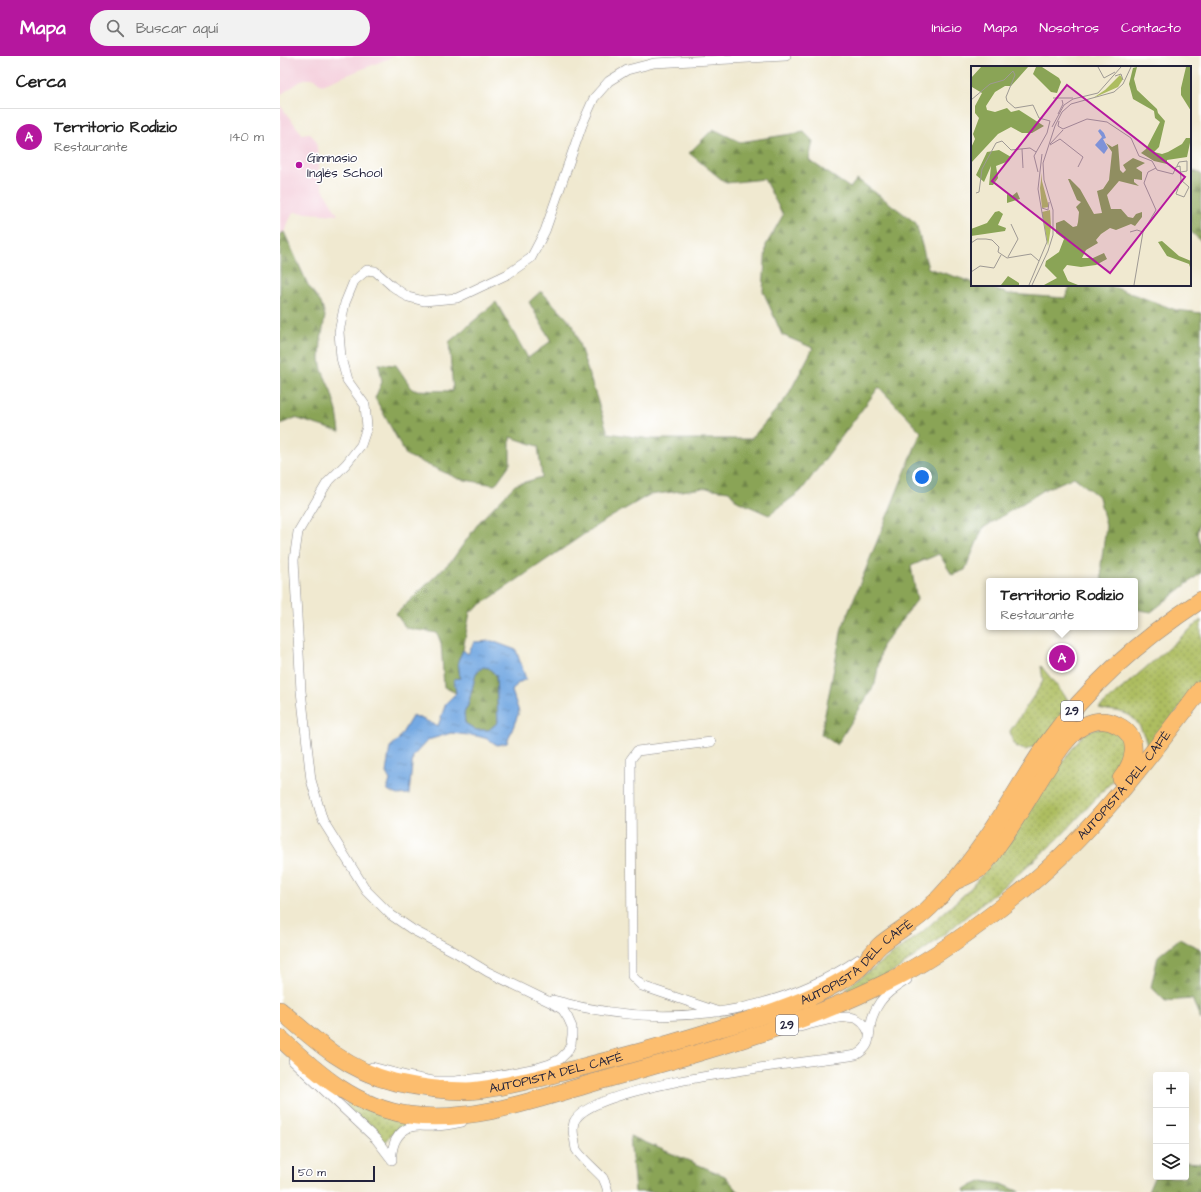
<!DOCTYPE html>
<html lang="es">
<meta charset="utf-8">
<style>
:root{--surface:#fff;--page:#f2f2f2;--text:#222;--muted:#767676;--line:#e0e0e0;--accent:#b5179e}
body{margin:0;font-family:"Architects Daughter",sans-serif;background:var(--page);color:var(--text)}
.controls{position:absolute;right:12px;bottom:12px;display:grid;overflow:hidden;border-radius:4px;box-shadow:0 4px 16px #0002}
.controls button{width:36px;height:36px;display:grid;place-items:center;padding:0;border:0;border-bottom:1px solid var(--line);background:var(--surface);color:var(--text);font:20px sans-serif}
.scale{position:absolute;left:12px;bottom:10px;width:83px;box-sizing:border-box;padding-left:4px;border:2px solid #22223b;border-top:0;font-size:11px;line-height:14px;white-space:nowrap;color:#22223b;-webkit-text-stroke:3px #fff;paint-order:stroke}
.you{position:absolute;left:642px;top:421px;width:14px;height:14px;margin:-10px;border:3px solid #fff;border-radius:50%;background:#1a73e8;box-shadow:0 0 0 6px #1a73e833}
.badge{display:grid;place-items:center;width:26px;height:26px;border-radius:50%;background:var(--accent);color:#fff;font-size:13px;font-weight:700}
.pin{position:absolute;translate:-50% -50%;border:2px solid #fff;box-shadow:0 1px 4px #0006}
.popup{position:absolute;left:706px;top:522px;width:152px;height:52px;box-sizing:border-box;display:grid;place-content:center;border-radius:4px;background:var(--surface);filter:drop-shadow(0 1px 3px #0005);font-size:13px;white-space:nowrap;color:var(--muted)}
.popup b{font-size:15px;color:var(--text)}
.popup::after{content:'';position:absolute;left:50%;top:100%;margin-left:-8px;border:8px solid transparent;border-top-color:var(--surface)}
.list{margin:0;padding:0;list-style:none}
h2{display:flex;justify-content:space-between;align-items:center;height:52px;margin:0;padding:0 16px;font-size:17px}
h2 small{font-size:13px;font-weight:400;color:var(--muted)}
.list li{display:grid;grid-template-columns:26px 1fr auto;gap:12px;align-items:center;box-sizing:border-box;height:56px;padding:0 16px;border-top:1px solid var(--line)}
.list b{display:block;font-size:15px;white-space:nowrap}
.list p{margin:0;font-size:13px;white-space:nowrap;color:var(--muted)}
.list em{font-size:13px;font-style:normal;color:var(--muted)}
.icon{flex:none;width:22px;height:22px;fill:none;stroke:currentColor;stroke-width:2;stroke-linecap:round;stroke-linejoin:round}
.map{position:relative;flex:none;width:921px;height:1136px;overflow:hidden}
header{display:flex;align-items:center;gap:24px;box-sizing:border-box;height:56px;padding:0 20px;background:var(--accent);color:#fff}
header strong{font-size:19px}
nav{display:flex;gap:22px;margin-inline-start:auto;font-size:14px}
.search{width:280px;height:36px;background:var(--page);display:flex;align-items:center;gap:10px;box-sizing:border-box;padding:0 14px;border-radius:22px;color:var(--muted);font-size:15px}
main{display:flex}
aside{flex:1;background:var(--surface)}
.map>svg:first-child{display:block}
.built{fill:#f4cfdc}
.grass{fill:url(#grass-dots);stroke:#68704e}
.forest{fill:url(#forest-firs);stroke:#566348}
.water{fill:url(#water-ripples);stroke:#4c668e;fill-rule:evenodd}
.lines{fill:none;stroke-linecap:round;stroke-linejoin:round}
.street-casing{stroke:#898686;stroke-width:10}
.highway-casing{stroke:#898686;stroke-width:18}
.street{stroke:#fff;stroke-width:9}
.highway{stroke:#fcbd6e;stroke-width:17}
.poi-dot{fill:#b5179e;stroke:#fff;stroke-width:1.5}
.labels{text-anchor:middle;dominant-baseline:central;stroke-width:3;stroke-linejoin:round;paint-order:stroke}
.shield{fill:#fff;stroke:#646476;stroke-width:1}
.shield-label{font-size:12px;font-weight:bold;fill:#22223b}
.poi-label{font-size:13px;fill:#22223b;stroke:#fff;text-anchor:start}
.street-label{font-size:13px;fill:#22223b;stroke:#fff}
.inset-road{fill:none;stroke:#9e9994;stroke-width:1}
.view{fill:#b5179e;fill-opacity:0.15;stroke:#b5179e;stroke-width:2}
.inset-edge{fill:none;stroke:#22223b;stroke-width:2}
</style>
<header>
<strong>Mapa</strong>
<div class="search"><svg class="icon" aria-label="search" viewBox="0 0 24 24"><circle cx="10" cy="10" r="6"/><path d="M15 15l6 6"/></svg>Buscar aquí</div>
<nav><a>Inicio</a><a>Mapa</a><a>Nosotros</a><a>Contacto</a></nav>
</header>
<main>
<aside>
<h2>Cerca<small></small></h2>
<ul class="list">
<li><span class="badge">A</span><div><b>Territorio Rodizio</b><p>Restaurante</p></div><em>140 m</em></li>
</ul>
</aside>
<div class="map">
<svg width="921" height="1136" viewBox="0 0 921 1136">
<defs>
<pattern id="grass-dots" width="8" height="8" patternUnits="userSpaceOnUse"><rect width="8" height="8" fill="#adbd60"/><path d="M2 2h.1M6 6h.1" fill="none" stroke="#8c9950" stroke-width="1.8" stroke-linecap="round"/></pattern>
<pattern id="forest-firs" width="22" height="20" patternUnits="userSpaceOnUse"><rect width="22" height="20" fill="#8aa456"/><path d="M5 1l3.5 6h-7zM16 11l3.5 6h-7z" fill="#708548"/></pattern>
<pattern id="water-ripples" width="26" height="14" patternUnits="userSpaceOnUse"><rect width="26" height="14" fill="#75a9e2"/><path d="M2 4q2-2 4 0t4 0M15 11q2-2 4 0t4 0" fill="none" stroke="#6089b8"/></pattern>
</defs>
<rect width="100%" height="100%" fill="#fff"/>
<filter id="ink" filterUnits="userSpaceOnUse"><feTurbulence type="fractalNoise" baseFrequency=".025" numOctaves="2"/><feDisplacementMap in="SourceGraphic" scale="8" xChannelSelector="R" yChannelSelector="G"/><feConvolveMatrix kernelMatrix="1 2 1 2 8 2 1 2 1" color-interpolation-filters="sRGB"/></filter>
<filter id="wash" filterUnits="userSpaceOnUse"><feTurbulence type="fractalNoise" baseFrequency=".012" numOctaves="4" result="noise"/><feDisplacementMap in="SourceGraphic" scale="16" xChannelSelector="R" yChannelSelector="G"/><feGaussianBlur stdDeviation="0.9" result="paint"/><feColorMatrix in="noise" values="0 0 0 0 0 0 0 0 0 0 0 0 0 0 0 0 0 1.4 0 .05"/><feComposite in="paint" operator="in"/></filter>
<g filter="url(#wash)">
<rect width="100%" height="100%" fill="#f0e9d0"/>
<!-- built -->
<path class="built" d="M0,0H115L42,29L35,23H24L0,39Z
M0,49L22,78L29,77L36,84L38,100V117L43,133L58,159L13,156L4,176L0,178Z"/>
<!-- grass -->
<path class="grass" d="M921,564V626L868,691C864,678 858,661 844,657C836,654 827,655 819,652Z
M761,610L793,650L762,688L745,694L737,691L732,684L730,675L757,635L763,625Z
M833,672L848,691L841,716L778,783L737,819L656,885L616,914L570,939L567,931L602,906L641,877L689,834L730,785L771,721L803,678L814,673Z
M67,1046L130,1067C118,1071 111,1077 105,1088L66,1050Z"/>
<!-- forest -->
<path class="forest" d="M433,73L460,86L524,76L533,85L529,104L570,132L577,123L636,167L648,212L692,226V229H702L729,238L785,242L791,229H828L896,254L921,257V459L917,478L921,490V517L871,556L855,553V525H822L821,509L826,470L819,441L794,421L764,434L703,472L685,514L672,519L659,498L631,510L637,544L602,590L595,628L557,689L541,678L562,572L641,376L599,331L521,435L489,459L457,445L449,435L424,432L369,439L319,468L190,556L183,594L178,605L180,622L174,623L176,637L164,631L161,587L157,577L126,572L116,558L172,504L200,465L235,429L262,421L258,390L230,381V408L215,429L179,423L126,399L95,342L102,326L99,308L116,309L133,334L173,335L169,286L216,246L248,302L271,285L249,246L261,235L293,269L328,377L371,383H471L507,341L533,292L502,279L483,235L486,189L503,159L484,123L446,127L409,97Z
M910,113L921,118V185L910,175Z
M4,176L28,229L41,247L45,260L41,285L40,303L42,314L51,335L57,355L60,376L15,362L0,368V178Z
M203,611L209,612L216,619L218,666L209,674H196L185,667L184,657L188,649L196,617Z
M899,883L921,893V964L912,943L885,945L871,931L878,900Z
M350,1080L445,1120L459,1136H355Z
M906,1106L921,1107V1136H868L876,1117V1121H906Z
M703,1125L722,1128L740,1136H685L684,1133Z"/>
<!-- water -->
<path class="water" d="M212,585L236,594L246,623L238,627L232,635L239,656L227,687L217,689L208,683L197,680L171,677L148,684L133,700L129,738L118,739L107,734L110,724L106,717L110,691L118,684L133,659L158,670L166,647L176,637L174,623L180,622L178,605L183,594L188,598L194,586ZM203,611L209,612L216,619L218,666L209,674H196L185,667L184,657L188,649L196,617Z"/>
</g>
<g filter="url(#ink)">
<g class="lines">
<defs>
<path id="street" d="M431,686L357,695L351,703L352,920L362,930L439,956
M273,944C375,973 489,963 579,903
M519,971C533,968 562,958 574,962C582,964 586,970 589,977
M13,1005L96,1083L112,1104
M92,1011L127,1020L153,1025H175L210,1021L257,1012L270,1008L280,1003L287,996L291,988L292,979V971L288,962L283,954L272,947L208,916L175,896L133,874L111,859L86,834L43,765L31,724L21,635L14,504L18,476L47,427L66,408L81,389L87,371L85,349L67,324L61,302L59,276L65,247L74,225L87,214L95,215L112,230L128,241L144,245L177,242L228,218L251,202L265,175L302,69L314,42L329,25L347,14L374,7L506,0
M112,1104C111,1090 117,1075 131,1071C138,1069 147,1071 154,1070C163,1070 173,1068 182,1066
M328,1136C327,1131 325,1126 323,1122C316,1114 300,1101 296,1093C295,1089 295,1085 294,1081C293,1077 293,1070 294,1066C310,1027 531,1006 576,999C592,990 588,982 591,967C592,960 596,952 600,946C606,937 617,930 627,924"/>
<g id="highway">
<path d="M678,824C686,820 698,816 704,809C709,803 714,796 718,789C734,767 748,743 762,720C773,704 784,683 800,672C811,665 825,662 837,669C862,681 854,706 841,723"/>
<path id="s1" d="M0,954C34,984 68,1015 114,1026C137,1031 163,1035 187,1035C212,1034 236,1027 260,1022C285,1015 311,1009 337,1002C371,993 406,983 441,972C473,963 506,953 537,938C550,931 565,924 576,915C585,908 591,898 599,890C615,876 634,867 649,852C672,830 692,804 710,777C730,748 747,716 768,686C808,630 863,582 921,544"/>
<path id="s2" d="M0,982C38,1018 75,1051 129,1059C189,1068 258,1043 316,1026C419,997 523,970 619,920C657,900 698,870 732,843C807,785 864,708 921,633"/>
</g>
</defs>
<!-- street casing -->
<use href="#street" class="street-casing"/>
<!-- highway casing -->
<use href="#highway" class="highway-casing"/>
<!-- street -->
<use href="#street" class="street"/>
<!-- highway -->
<use href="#highway" class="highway"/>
</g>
</g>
<!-- markers -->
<circle class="poi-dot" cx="19" cy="109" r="4"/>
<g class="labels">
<!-- shield labels -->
<g class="shield">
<rect x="781" y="645" width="22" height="20" rx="3"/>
<rect x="496" y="959" width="22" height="20" rx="3"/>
</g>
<g class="shield-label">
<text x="792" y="655">29</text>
<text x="507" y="969">29</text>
</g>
<!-- poi labels -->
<g class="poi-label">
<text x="27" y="102">Gimnasio<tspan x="27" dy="15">Inglés School</tspan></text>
</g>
<!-- street labels -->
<g class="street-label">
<text stroke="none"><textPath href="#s2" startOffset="963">AUTOPISTA DEL CAFÉ</textPath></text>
<text stroke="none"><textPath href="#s1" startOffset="625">AUTOPISTA DEL CAFÉ</textPath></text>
<text stroke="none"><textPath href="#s1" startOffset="301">AUTOPISTA DEL CAFÉ</textPath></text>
</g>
</g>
<!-- overview -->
<g transform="translate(691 10)">
<rect width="220" height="220" fill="#f0e9d0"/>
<path d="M149,9L152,13L147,21L122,32L134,24ZM71,107V115L78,141L71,142L69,122ZM79,144L80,161L77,180L71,146Z" fill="#adbd60"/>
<path d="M10,1H57L40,20H34L24,26L15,40L16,44L24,46L36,42L40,46L48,44L73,60L61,67H51L40,61L27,68L0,97V82L4,73L2,68L8,52L4,47V40L11,27L1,21L0,12ZM65,1H71L88,12L90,16L86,27L80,26L62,8ZM166,1L163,13L166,24L186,43L187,47L194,55L188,81L183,86L191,88L197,86L211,78L215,72H220L216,91L196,94V98L183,95L170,87L175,83L189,56L184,52L183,45L162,33L158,18L162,2ZM215,1H220V45L210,29V22ZM135,77L141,81L147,78L149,104L152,107L155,104L152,99L162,92L174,97L165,102L171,106V114L163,113V116L168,120L148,115L136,129L140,143H150L157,151L162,152L165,148L171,146V151L164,160L160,158L145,164L139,162L130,168L125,174L127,177L115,184L111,192H122L133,187L136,193L125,199L110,201L96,199L92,204L97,215L107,219H123H73L86,212L74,200L75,195L88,186L93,173L85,167V157L93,154L102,161L106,160L107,156L108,146L105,141L110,136L106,134L97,113H99L109,123L123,148L131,147L126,125L132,123L138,114L141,86ZM28,84L40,91L38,95L25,100L27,112L22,119H18L20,100L13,116L5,109L16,86ZM46,126L49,133L36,137V128L41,130ZM28,145L32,148L27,159L35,162L34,165L0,170V163L16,157L24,146ZM191,175L208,190L220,195V204L218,198L196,190L187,176ZM37,210L48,217V219H30Z" fill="#8aa456"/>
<path d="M129,63L133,67L135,72L132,73L137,82L133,88L124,79L131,71L127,65Z" fill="#75a9e2"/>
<path class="inset-road" d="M127,1L133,12L144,6M144,10L150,8L152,14M82,32H102M0,34L19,18L33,14L42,5L44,9L35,31L36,35L44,42L62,39L68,52L79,55L76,67L63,90L67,106M87,48L92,38L91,34M88,55L87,60L92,63L116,53L136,56L160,72L168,90L181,95L186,104L202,108L205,101L209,100L210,114L218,121L213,131L205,128L210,114M81,61L93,39L102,33L127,27L150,1M79,78L92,64M79,79L89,73L112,91L107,101M51,83L52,102M206,100L208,96L216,95V105L210,106M5,127L8,126L11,103L25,77L31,75L40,84L59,82L65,86M71,142L77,144L78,136M159,166L166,164L172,166M0,177L6,173H15L21,174L28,181L27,186L36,192L60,188L68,195M37,191L47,173L40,158M0,206L9,200L23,202L30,189M58,219L76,176L67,123L71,88M61,219L77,185L82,169V144L73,114L72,97L84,60L91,46L100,38L143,26L152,18L160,1M163,219L172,166L185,144L173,117L177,106L185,102"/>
<path class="view" d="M96,19L214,111L139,207L21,115Z"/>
<rect width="220" height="220" class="inset-edge"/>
</g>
</svg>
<div class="controls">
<button>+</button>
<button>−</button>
<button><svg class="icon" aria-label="layers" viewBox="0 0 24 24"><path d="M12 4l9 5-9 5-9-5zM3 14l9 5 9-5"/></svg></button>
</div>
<div class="scale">50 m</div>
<div class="you"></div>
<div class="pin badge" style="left:782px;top:602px">A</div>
<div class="popup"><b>Territorio Rodizio</b>Restaurante</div>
</div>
</main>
